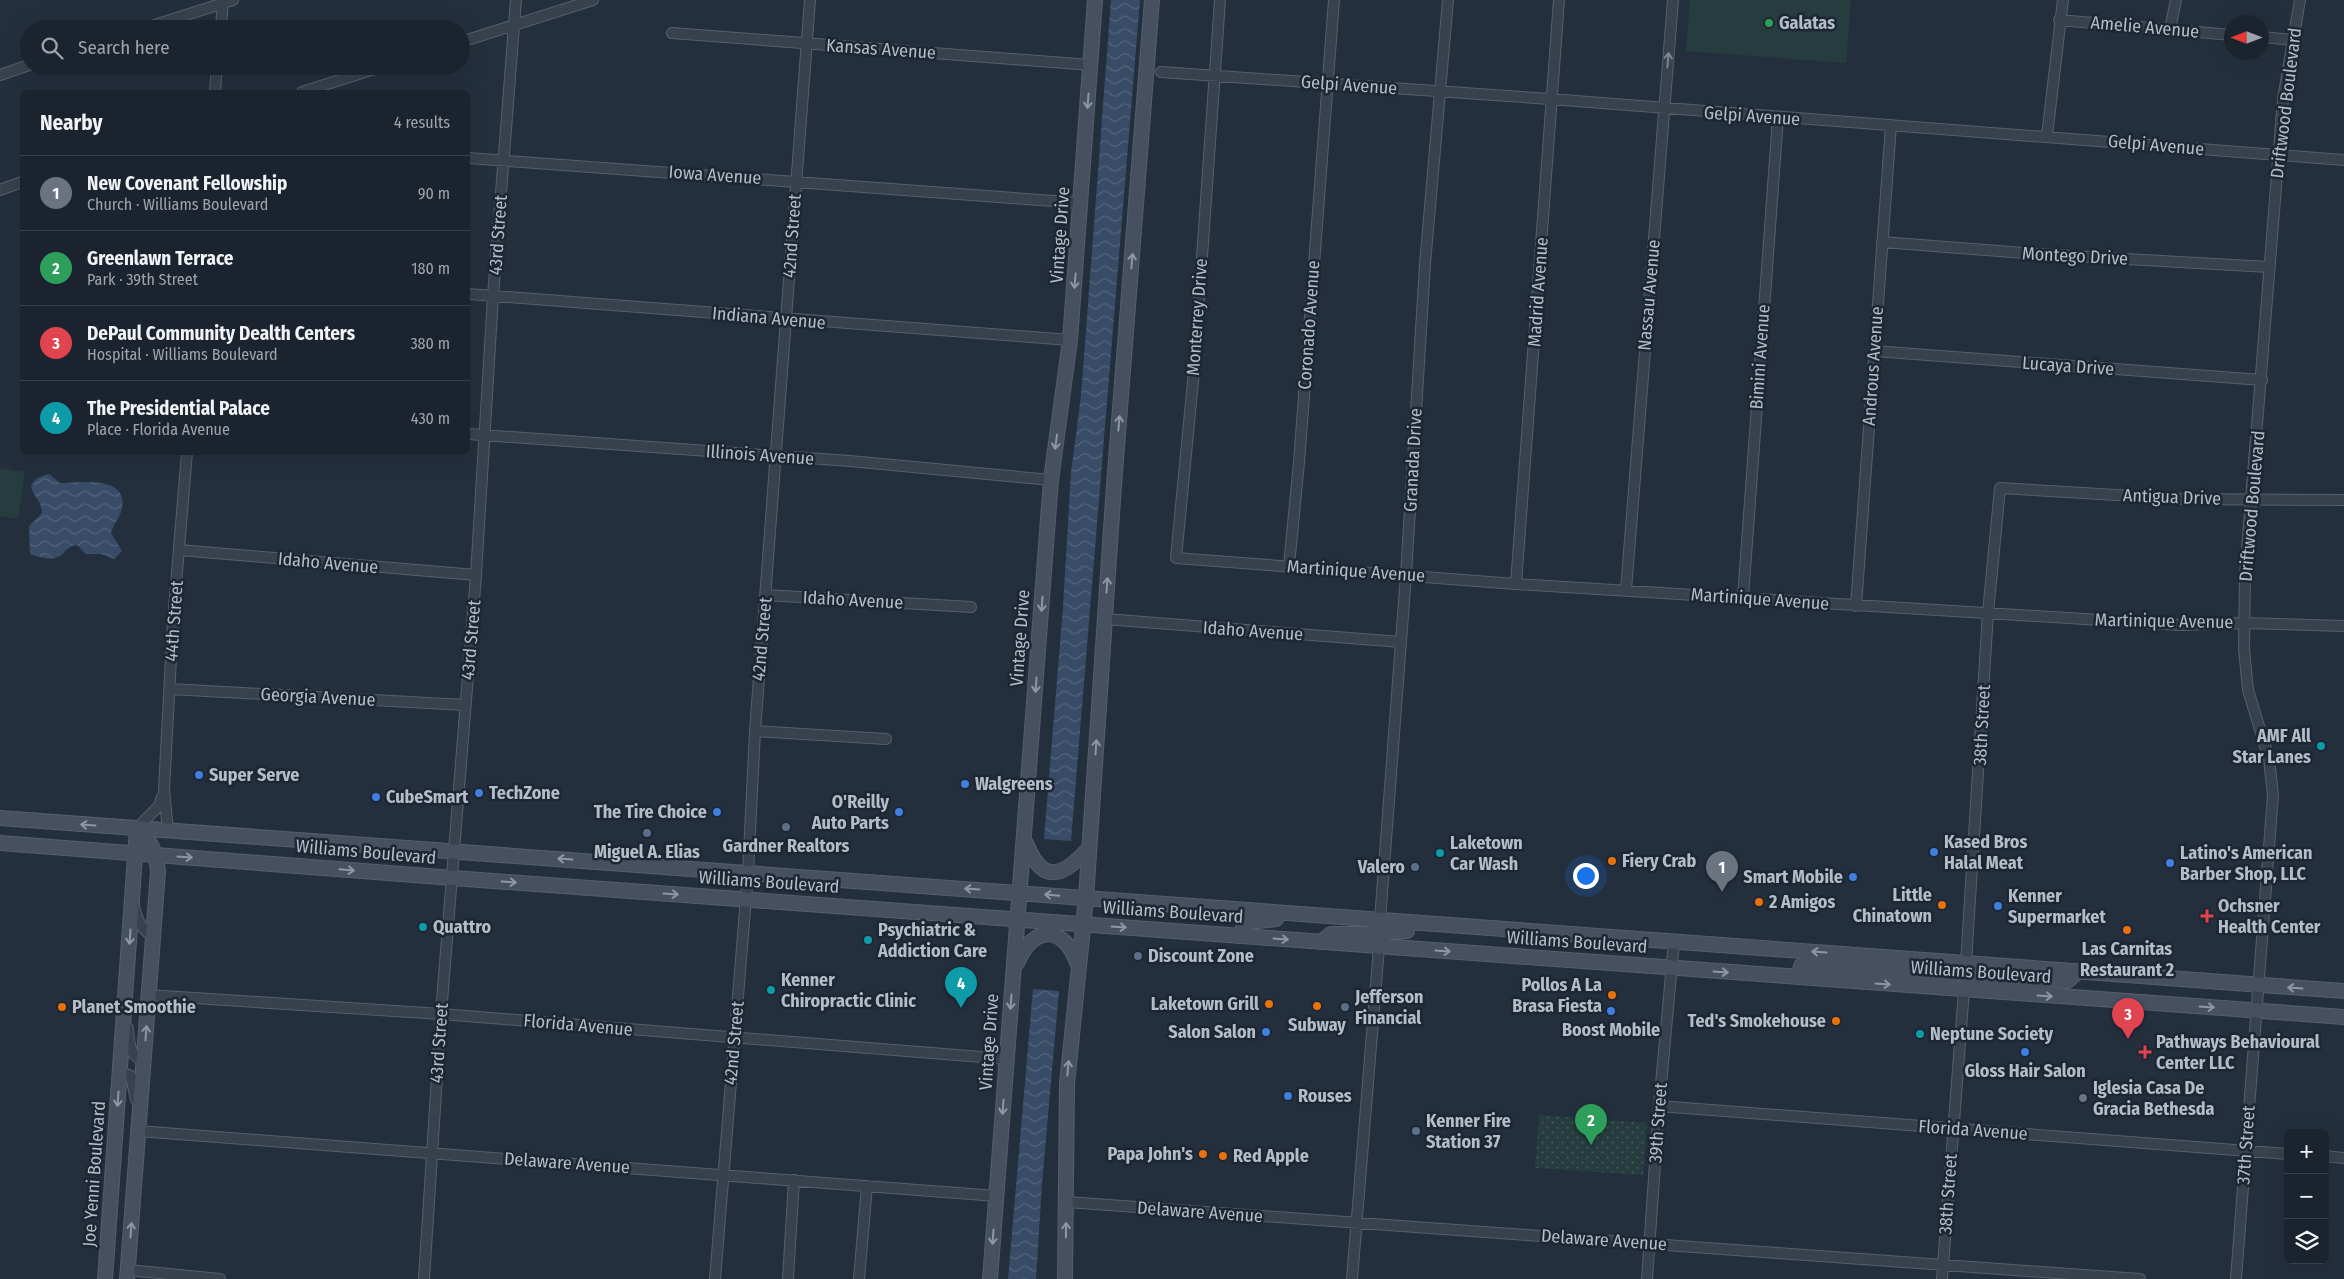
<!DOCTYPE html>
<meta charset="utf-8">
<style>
:root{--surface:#1b232e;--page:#282f3a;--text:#f1f3f6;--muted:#a0a4aa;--line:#39404a;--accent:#8ab4f8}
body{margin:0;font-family:"Fira Sans Condensed",sans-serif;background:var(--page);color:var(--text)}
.controls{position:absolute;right:15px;bottom:15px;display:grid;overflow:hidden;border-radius:8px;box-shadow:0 5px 20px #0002}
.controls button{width:45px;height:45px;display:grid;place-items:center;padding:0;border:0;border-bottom:1px solid var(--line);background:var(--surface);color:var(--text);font:25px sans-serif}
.compass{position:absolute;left:2224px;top:15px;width:45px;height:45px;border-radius:50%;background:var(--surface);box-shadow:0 5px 20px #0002;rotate:270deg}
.you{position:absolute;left:1585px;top:875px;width:18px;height:18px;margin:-12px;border:4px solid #fff;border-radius:50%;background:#1a73e8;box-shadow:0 0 0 8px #1a73e833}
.badge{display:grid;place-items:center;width:32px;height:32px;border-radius:50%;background:var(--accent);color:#fff;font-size:16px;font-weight:700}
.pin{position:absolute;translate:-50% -41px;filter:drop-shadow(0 1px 2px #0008)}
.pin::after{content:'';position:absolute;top:26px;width:18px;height:15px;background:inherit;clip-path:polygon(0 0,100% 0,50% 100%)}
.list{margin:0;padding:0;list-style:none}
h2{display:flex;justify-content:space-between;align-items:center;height:65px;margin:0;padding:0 20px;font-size:21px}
h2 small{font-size:16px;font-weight:400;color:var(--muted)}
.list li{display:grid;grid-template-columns:32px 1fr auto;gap:15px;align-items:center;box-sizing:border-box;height:75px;padding:0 20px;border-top:1px solid var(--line)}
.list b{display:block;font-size:19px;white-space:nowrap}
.list p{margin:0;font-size:16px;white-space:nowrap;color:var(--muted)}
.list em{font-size:16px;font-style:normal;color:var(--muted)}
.icon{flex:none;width:28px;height:28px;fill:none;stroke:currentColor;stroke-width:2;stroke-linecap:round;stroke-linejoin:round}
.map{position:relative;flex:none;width:2344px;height:1279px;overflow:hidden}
.search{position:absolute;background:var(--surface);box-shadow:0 5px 20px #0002;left:20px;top:20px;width:450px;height:55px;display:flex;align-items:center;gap:12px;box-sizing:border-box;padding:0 18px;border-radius:28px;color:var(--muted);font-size:19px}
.panel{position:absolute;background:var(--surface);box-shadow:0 5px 20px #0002;left:20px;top:90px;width:450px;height:365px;border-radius:8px}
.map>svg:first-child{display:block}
.grass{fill:#263c3f}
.park{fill:url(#park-dots)}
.water{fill:url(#water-waves)}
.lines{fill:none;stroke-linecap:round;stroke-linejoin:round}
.street-casing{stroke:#565f6c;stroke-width:12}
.secondary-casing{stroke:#565f6c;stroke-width:16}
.street{stroke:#38414e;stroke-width:10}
.secondary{stroke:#465061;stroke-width:14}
.oneway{stroke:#7c8592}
.oneway2{stroke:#8e96a5}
.leisure-dot{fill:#2e9e5b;stroke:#1d2633;stroke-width:2}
.culture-dot{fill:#0f9aa8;stroke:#1d2633;stroke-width:2}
.shop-dot{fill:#3f7fe0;stroke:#1d2633;stroke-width:2}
.service-dot{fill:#5c6f8a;stroke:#1d2633;stroke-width:2}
.food-dot{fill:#e8710a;stroke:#1d2633;stroke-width:2}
.health-dot{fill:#e0444e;stroke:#1d2633;stroke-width:2}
.worship-dot{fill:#6b7280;stroke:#1d2633;stroke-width:2}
.labels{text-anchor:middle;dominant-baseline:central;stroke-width:5;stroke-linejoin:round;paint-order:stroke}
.poi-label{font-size:18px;font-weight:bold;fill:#b4bcc9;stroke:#1d2633;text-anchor:start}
.street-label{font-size:18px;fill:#b4bcc9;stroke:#1d2633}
</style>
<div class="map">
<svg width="2344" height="1279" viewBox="0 0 2344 1279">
<defs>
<pattern id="park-dots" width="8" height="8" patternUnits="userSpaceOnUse" patternTransform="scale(1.25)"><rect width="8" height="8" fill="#263c3f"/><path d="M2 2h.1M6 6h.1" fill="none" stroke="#435659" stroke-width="1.8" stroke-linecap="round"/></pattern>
<pattern id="water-waves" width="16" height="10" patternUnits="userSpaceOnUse" patternTransform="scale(1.25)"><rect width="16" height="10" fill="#394c67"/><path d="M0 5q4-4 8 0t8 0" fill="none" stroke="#53647b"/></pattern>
</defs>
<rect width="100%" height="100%" fill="#242f3e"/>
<!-- grass -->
<path class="grass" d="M1690,0H1851L1846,63L1686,51Z
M0,468L25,472L18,519L0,516Z"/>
<!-- park -->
<path class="park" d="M1539,1115L1647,1123L1643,1175L1535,1168Z"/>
<!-- water -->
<path class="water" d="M1111,0H1140L1071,841L1044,839L1063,607L1071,472L1081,396Z
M49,474L60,483C79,483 128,474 122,508C121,516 113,524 111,533L122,551L114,559L101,554H86L77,545C67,545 64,556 55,558C47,560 37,556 30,554L29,526L42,513C42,501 33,497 31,486L37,478Z
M1033,989L1059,991L1042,1184L1036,1279H1008Z"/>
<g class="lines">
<defs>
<path id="street" d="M1220,0L1194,371L1176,558L1516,584L2181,625L2244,623L2344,626
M2059,20L2232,35
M142,29L233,0
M221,29L223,0
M2170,29L2176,0
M672,33L1091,65
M2262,37L2293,40
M461,42L593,0
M1161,72L1550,99L2344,160
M0,75L29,65
M215,92L217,66
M302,92L384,66
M2047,136L2063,0
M468,158L1081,203
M0,190L22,182
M1882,242L2037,254L2269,267
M468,294L1070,340
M1874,351L2262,380
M468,434L850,461L1051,480
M179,550L476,575
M1289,566L1299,462L1334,0
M1516,584L1559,0
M1626,590L1673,0
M766,595L971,607
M1743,597L1778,118
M1856,606L1891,125
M1105,619L1401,642
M170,689L465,705
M755,731L886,739
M137,828L159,806L162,797
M168,831L164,789L173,621L187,452
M134,905C136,918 141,930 153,936
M1380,920L1406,575L1425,264L1448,0
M1966,963L1988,613L2000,488L2185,499L2344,500
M148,995L441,1014L1007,1059
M128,1028C129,1041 129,1057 144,1061
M120,1071L131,1076L136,1100
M1659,1106L2288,1154
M138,1131L997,1196
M2325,1156L2344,1158
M1067,1202L2140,1279
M128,1270L220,1279
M424,1279L441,1014L476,575L493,296L516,0
M715,1279L748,873L755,731L810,0
M788,1279L794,1180
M859,1279L867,1186
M1352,1279L1379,947
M1647,1279L1659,1106L1674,942
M1942,1279L1964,990
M2236,1279L2273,795L2269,759L2248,690L2244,649L2245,575L2283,99L2300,0"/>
<path id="secondary" d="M0,818L2344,991
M0,843L453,878L2344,1017
M1026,843C1042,884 1062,878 1088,849
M1240,936L1244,926L1250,922L1276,919
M1321,942L1331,934H1372L1378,928L1380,920
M1379,947L1385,932L1407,931
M1017,963C1033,925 1064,924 1078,965
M1798,977L1801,966L1807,964L1952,975L1958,973L1966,963
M1964,990L1978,977L2055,982L2067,981L2079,971
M105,1279L137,828
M127,1279L158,872C156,850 152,844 137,828
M990,1279L1051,480L1070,340L1095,0
M1065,1279L1067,1084L1086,898L1114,485L1152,0"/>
</defs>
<!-- street casing -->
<use href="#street" class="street-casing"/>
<!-- secondary casing -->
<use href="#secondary" class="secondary-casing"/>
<!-- street -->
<use href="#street" class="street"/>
<!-- secondary -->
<use href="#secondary" class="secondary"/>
</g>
<!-- one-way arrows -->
<defs><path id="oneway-shaft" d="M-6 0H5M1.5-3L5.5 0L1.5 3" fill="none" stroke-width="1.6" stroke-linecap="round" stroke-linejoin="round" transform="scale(1.25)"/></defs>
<use class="oneway" href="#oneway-shaft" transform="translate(1668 60) rotate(-85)"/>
<g class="oneway2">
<use href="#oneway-shaft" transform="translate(1088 101) rotate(94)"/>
<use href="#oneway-shaft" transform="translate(1132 261) rotate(-85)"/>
<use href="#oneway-shaft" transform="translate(1075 281) rotate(95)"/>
<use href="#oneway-shaft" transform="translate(1119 423) rotate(-85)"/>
<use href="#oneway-shaft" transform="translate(1056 442) rotate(98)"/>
<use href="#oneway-shaft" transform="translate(1107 585) rotate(-86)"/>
<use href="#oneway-shaft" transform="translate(1042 604) rotate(94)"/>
<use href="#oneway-shaft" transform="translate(1036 685) rotate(94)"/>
<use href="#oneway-shaft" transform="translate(1096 747) rotate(-86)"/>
<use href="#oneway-shaft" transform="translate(88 825) rotate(-176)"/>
<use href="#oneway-shaft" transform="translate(185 857) rotate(4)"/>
<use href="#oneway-shaft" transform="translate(565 859) rotate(-176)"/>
<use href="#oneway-shaft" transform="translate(347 870) rotate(5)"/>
<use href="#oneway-shaft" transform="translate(509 882) rotate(4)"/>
<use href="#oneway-shaft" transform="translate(972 889) rotate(-176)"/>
<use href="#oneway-shaft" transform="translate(671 894) rotate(4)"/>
<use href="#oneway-shaft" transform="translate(1052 895) rotate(-175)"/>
<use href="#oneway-shaft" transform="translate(1119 927) rotate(4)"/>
<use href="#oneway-shaft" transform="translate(130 937) rotate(94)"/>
<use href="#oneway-shaft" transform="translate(1281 939) rotate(4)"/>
<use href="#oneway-shaft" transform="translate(1443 951) rotate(4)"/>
<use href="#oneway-shaft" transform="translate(1819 952) rotate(-176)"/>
<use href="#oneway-shaft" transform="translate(1721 972) rotate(4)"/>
<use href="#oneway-shaft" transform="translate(1883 984) rotate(4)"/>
<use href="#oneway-shaft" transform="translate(2295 988) rotate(-176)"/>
<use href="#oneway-shaft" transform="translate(2045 996) rotate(4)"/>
<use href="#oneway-shaft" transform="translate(1011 1002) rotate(94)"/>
<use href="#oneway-shaft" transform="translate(2207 1007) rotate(4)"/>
<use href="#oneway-shaft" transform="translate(146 1033) rotate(-86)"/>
<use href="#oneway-shaft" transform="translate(1068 1068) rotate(-85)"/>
<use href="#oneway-shaft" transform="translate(118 1099) rotate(94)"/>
<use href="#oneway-shaft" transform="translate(1003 1107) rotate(94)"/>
<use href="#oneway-shaft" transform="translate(131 1230) rotate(-86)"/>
<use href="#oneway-shaft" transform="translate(1066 1230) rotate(-89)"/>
<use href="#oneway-shaft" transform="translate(993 1237) rotate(94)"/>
</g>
<!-- markers -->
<circle class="leisure-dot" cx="1769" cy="23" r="5"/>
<g class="culture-dot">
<circle cx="2321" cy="746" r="5"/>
<circle cx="1440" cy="853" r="5"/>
<circle cx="423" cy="927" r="5"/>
<circle cx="868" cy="940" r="5"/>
<circle cx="771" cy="990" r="5"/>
<circle cx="1920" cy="1034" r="5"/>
</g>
<g class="shop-dot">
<circle cx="199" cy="775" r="5"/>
<circle cx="965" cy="784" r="5"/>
<circle cx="479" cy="793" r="5"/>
<circle cx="376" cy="797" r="5"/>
<circle cx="717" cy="812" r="5"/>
<circle cx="899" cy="812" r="5"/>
<circle cx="1934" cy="852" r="5"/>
<circle cx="2170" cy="863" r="5"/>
<circle cx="1853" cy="877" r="5"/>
<circle cx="1998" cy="906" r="5"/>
<circle cx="1611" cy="1011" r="5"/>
<circle cx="1266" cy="1032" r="5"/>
<circle cx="2025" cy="1052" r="5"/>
<circle cx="1288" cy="1096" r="5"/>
</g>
<g class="service-dot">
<circle cx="786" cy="827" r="5"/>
<circle cx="647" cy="833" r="5"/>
<circle cx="1415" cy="867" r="5"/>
<circle cx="1138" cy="956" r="5"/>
<circle cx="1345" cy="1007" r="5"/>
<circle cx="1416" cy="1131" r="5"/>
</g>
<g class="food-dot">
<circle cx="1612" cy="861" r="5"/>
<circle cx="1759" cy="902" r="5"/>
<circle cx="1942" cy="905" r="5"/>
<circle cx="2127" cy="930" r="5"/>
<circle cx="1612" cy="995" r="5"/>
<circle cx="1269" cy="1004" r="5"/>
<circle cx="1317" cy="1006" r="5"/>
<circle cx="62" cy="1007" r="5"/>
<circle cx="1836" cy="1021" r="5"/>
<circle cx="1203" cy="1154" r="5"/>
<circle cx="1223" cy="1156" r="5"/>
</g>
<g class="health-dot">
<path d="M2204.5 908.5h5v5h5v5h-5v5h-5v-5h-5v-5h5z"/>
<path d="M2142.5 1044.5h5v5h5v5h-5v5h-5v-5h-5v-5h5z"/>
</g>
<circle class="worship-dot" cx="2083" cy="1098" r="5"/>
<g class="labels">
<!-- poi labels -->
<g class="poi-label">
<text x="1779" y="23">Galatas</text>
<text x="2311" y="736" text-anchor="end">AMF All<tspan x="2311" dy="21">Star Lanes</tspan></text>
<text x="209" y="775">Super Serve</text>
<text x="975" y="784">Walgreens</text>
<text x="489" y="793">TechZone</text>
<text x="386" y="797">CubeSmart</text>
<text x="889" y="802" text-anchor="end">O'Reilly<tspan x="889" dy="21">Auto Parts</tspan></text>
<text x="707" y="812" text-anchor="end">The Tire Choice</text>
<text x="1944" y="842">Kased Bros<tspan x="1944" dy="21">Halal Meat</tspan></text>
<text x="1450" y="843">Laketown<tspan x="1450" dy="21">Car Wash</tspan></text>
<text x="786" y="846" text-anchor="middle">Gardner Realtors</text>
<text x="647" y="852" text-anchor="middle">Miguel A. Elias</text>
<text x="2180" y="853">Latino's American<tspan x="2180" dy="21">Barber Shop, LLC</tspan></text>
<text x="1622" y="861">Fiery Crab</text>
<text x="1405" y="867" text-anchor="end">Valero</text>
<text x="1843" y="877" text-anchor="end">Smart Mobile</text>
<text x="1932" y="895" text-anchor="end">Little<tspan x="1932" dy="21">Chinatown</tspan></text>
<text x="2008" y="896">Kenner<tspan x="2008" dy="21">Supermarket</tspan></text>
<text x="1769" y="902">2 Amigos</text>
<text x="2218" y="906">Ochsner<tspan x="2218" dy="21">Health Center</tspan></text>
<text x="433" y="927">Quattro</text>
<text x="878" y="930">Psychiatric &amp;<tspan x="878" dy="21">Addiction Care</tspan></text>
<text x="2127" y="949" text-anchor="middle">Las Carnitas<tspan x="2127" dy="21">Restaurant 2</tspan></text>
<text x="1148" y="956">Discount Zone</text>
<text x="781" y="980">Kenner<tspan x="781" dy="21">Chiropractic Clinic</tspan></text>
<text x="1602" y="985" text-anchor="end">Pollos A La<tspan x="1602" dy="21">Brasa Fiesta</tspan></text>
<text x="1355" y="997">Jefferson<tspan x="1355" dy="21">Financial</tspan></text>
<text x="1259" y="1004" text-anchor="end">Laketown Grill</text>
<text x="72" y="1007">Planet Smoothie</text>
<text x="1826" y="1021" text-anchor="end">Ted's Smokehouse</text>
<text x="1317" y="1025" text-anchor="middle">Subway</text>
<text x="1611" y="1030" text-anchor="middle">Boost Mobile</text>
<text x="1256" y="1032" text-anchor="end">Salon Salon</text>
<text x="1930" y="1034">Neptune Society</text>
<text x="2156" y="1042">Pathways Behavioural<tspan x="2156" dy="21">Center LLC</tspan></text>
<text x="2025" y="1071" text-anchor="middle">Gloss Hair Salon</text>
<text x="2093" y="1088">Iglesia Casa De<tspan x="2093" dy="21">Gracia Bethesda</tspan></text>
<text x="1298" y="1096">Rouses</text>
<text x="1426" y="1121">Kenner Fire<tspan x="1426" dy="21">Station 37</tspan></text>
<text x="1193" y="1154" text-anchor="end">Papa John's</text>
<text x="1233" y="1156">Red Apple</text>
</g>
<!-- street labels -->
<g class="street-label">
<text transform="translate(2145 27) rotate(5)">Amelie Avenue</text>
<text transform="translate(881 49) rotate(4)">Kansas Avenue</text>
<text transform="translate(1349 85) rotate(4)">Gelpi Avenue</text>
<text transform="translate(2286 103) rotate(-83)">Driftwood Boulevard</text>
<text transform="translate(1752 116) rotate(4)">Gelpi Avenue</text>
<text transform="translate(2156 145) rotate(5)">Gelpi Avenue</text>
<text transform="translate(715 175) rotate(4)">Iowa Avenue</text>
<text transform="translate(498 235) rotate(-86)">43rd Street</text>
<text transform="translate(1060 235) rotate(-86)">Vintage Drive</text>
<text transform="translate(792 236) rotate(-86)">42nd Street</text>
<text transform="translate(2075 256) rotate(3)">Montego Drive</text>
<text transform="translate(1538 292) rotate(-86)">Madrid Avenue</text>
<text transform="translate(1649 295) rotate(-85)">Nassau Avenue</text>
<text transform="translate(1197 317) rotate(-86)">Monterrey Drive</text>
<text transform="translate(769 318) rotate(5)">Indiana Avenue</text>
<text transform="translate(1309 325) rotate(-86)">Coronado Avenue</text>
<text transform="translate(1760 357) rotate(-86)">Bimini Avenue</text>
<text transform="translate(1873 366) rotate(-86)">Androus Avenue</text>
<text transform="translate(2068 366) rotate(4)">Lucaya Drive</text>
<text transform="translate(760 455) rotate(4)">Illinois Avenue</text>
<text transform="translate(1413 460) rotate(-87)">Granada Drive</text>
<text transform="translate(2172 497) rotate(2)">Antigua Drive</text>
<text transform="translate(2252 506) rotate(-85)">Driftwood Boulevard</text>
<text transform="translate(328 563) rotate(5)">Idaho Avenue</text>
<text transform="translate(1356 571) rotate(4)">Martinique Avenue</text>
<text transform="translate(1760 599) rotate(4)">Martinique Avenue</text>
<text transform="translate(853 600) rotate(3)">Idaho Avenue</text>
<text transform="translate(174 621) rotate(-86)">44th Street</text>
<text transform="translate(2164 621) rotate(1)">Martinique Avenue</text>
<text transform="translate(1253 631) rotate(4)">Idaho Avenue</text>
<text transform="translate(1020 638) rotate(-86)">Vintage Drive</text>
<text transform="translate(762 639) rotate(-85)">42nd Street</text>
<text transform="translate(471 640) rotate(-85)">43rd Street</text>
<text transform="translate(318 697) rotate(3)">Georgia Avenue</text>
<text transform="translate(1982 725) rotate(-87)">38th Street</text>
<text transform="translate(366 852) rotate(5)">Williams Boulevard</text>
<text transform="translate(769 882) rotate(4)">Williams Boulevard</text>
<text transform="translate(1173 912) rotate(4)">Williams Boulevard</text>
<text transform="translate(1577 942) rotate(4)">Williams Boulevard</text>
<text transform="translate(1981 972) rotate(4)">Williams Boulevard</text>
<text transform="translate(578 1025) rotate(5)">Florida Avenue</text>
<text transform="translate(989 1042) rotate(-86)">Vintage Drive</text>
<text transform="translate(439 1043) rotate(-86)">43rd Street</text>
<text transform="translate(734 1043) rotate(-85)">42nd Street</text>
<text transform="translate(1658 1123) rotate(-86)">39th Street</text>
<text transform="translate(1973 1130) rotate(4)">Florida Avenue</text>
<text transform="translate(2246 1145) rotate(-86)">37th Street</text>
<text transform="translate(567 1163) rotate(4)">Delaware Avenue</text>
<text transform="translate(94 1174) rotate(-86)">Joe Yenni Boulevard</text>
<text transform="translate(1948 1194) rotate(-86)">38th Street</text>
<text transform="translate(1200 1212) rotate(4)">Delaware Avenue</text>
<text transform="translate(1604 1240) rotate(4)">Delaware Avenue</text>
</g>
</g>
</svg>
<div class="controls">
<button>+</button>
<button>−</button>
<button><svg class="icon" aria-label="layers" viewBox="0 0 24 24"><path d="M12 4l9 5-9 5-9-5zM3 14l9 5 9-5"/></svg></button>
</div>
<svg class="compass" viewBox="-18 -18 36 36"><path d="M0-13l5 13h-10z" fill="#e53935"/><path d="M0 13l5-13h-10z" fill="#a0a4aa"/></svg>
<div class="you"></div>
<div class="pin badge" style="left:1722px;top:892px;background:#6b7280">1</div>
<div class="pin badge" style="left:1591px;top:1145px;background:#2e9e5b">2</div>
<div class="pin badge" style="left:2128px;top:1039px;background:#e0444e">3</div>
<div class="pin badge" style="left:961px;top:1008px;background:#0f9aa8">4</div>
<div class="search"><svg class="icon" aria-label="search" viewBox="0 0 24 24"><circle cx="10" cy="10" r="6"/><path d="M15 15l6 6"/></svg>Search here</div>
<section class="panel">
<h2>Nearby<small>4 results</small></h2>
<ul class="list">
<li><span class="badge" style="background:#6b7280">1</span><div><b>New Covenant Fellowship</b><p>Church · Williams Boulevard</p></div><em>90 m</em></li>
<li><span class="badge" style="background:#2e9e5b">2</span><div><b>Greenlawn Terrace</b><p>Park · 39th Street</p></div><em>180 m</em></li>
<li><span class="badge" style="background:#e0444e">3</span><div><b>DePaul Community Dealth Centers</b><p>Hospital · Williams Boulevard</p></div><em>380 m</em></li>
<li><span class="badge" style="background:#0f9aa8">4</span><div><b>The Presidential Palace</b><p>Place · Florida Avenue</p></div><em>430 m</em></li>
</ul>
</section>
</div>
